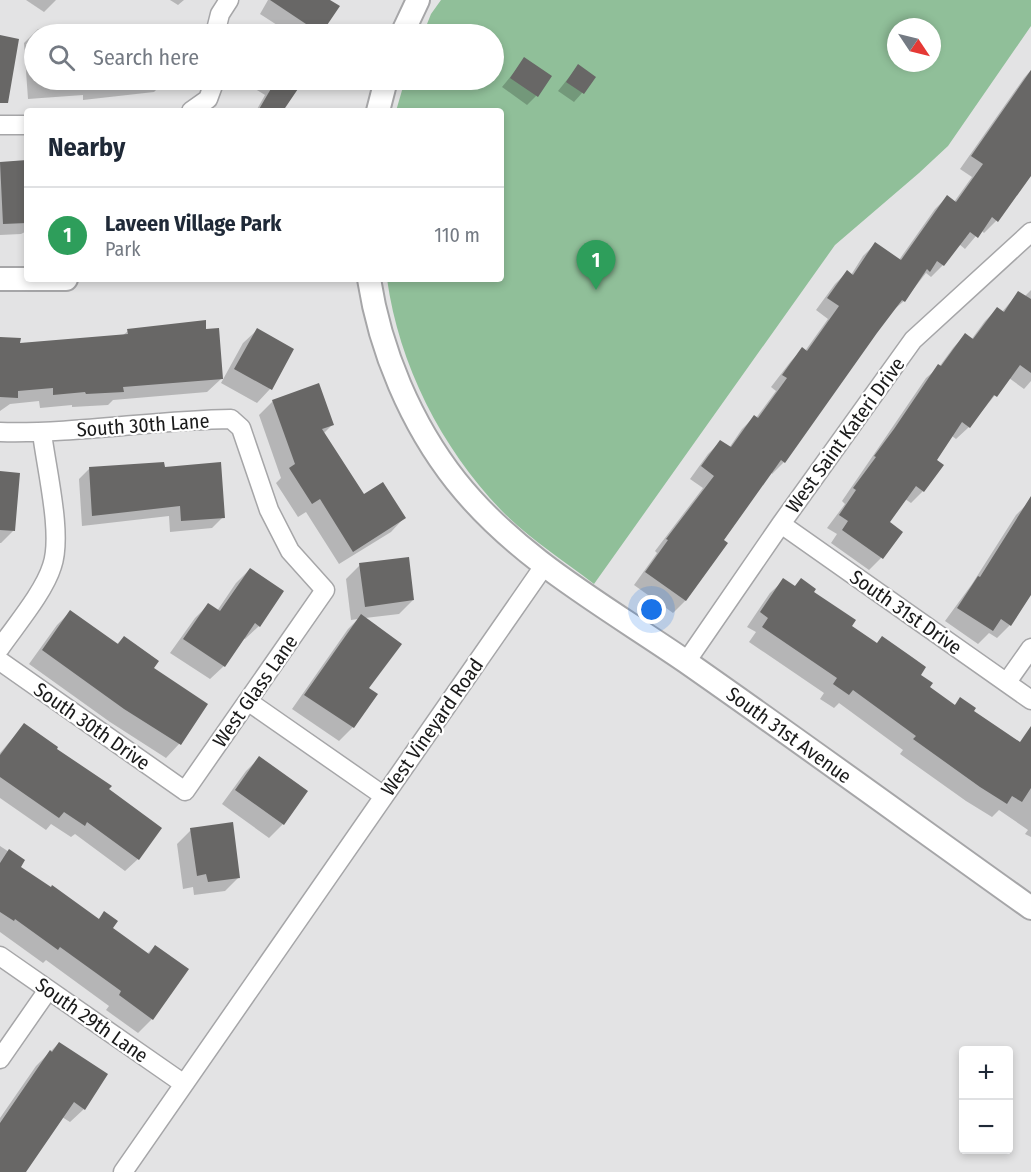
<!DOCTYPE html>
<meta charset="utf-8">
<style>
:root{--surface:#fff;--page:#f6f6f7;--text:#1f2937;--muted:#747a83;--line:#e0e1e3;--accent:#b45309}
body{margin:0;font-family:"Fira Sans Condensed",sans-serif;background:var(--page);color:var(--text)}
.controls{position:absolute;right:18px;bottom:18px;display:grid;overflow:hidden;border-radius:6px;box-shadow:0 3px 9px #0003}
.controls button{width:54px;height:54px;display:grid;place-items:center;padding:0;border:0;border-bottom:2px solid var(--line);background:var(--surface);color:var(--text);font:30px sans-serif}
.compass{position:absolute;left:887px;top:18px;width:54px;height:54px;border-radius:50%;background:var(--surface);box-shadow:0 3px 9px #0003;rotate:125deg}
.you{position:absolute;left:652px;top:610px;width:21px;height:21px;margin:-15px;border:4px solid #fff;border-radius:50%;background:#1a73e8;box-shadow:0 0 0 9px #1a73e833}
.badge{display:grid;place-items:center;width:39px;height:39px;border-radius:50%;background:var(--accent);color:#fff;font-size:20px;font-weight:700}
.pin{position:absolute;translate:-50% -50px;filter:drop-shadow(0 2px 3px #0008)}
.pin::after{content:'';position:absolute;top:32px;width:21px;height:18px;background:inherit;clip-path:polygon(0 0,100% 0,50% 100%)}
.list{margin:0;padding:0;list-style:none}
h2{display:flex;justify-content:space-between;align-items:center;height:78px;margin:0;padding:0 24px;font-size:26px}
h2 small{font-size:20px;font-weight:400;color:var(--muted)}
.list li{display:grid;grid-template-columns:39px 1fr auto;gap:18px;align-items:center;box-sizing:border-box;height:96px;padding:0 24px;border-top:2px solid var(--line)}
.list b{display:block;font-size:22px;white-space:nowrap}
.list p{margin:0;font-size:20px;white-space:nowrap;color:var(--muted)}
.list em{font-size:20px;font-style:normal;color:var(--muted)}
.icon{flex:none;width:33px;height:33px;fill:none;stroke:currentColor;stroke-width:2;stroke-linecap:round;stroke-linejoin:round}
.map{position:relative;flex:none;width:1031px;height:1172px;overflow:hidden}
.search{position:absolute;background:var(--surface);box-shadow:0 3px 9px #0003;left:24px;top:24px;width:480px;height:66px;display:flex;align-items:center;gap:15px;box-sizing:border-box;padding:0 21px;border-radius:33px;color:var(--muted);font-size:22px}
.panel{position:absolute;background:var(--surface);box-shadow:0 3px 9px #0003;left:24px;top:108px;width:480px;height:174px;border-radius:6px}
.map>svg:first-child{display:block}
.green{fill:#90bf99;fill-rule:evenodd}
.shadow{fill:#0003}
.building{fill:#686766}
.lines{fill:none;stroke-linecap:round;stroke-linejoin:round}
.minor-casing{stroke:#a6a6a8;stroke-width:21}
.tertiary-casing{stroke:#a6a6a8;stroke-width:26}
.minor{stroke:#fff;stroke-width:18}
.tertiary{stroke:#fff;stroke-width:22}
.labels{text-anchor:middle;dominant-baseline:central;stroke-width:4.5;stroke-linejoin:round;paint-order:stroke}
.street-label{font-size:20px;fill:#1a1a1a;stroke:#fff}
</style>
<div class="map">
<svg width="1031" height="1172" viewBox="0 0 1031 1172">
<rect width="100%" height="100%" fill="#e3e3e4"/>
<!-- green -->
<path class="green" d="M441,0H1031V26L948,146L919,173L835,245L594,584C563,560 528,538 501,510C441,447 399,365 387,279H501V111H396L405,80H494V34H423L431,14ZM896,27H932V63H896Z"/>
<!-- shadow -->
<path class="shadow" d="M26,0H56L44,12Z
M170,0H184L178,5Z
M268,0H328L320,33L291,34L260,14Z
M178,25L179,34H79L130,30V31Z
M68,27L69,34H34V80H172L163,83L154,92L83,100V95L28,99L24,43L38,29Z
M525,59L536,96L527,105L502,87Z
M578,66L582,93L574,102L558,91Z
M1031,70V174L996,221L984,233L981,230L965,249L959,244L943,265L931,277L926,273L904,301L891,312L784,462L772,474L771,472L722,541L726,544L685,601L673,613L634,585L657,553L655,551L703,488L690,479L708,454L720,442L729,448L742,429L754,417L756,418L776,391L771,387L791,361L803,349L805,351L828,319L816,310L835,284L847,272L851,275L863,256L875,244L899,260L935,209L947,197L954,202L972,177L960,169L1024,78Z
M241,80H302L281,111H256L265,95Z
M27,162V231L21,234L0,235V163Z
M1031,290V381L1024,389L1009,378L969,427L956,439L952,436L935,460L923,491L911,503L905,499L887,522L881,558L869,570L831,543L837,534L827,528L845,504L842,501L926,378L939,367L953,348L965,335L971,340L985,321L997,309L1002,312L1018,293L1024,297Z
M205,330L221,379L207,392L113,400L108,405L72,407V405L40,408L39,401L10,404L0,411V339L19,345L122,336L128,331Z
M257,330L270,389L257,403L221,383L243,343Z
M273,401L332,425L323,434L363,496L404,518L391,532L339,564L306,512L298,517L276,483L281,478L259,415Z
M90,468H163L223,517L212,528L170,532L169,516L82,526L79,479Z
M0,472L13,531L1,543H0Z
M1029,502L1031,503V593L1010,625L997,638L989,633L978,644L945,621L972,584L1016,515Z
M360,565L413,600L399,614L365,618L367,688L375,694L353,727L339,741L292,709L348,629L358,619L351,620L346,579Z
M250,569L259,626L245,639L243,638L224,666L210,679L170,653L195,618L208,605L217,611L236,583Z
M784,580L794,587L801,580L850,626L919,675L928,687L954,706L960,699L972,711L1020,743L1031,744V837L1025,834L1028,830L999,810L992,817L966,801L900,754L903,750L839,703L834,708L820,699L824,693L749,642L756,632L747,627L770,593Z
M70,612L116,645L124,637L152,668L206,704L179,744L166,758L110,722L29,664L57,625Z
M24,725L107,790L138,859L125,871L75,834L71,837L51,824L46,830L0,798V753Z
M259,758L306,792L283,824L269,838L222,804L246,771Z
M191,830L239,877L225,891L194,895L193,887L183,889L177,844Z
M0,846L23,861L18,868L98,920L104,913L111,928L147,954L155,946L187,970L152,1019L138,1033L106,1010L109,1006L46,960L43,963L0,932Z
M59,1043L84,1109L70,1122L62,1117L24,1172H0V1118L36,1066Z"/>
<!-- building -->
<path class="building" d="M270,0H330L340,6L321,34Z
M0,35L19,39L8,103H0Z
M524,57L552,76L538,97L510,78Z
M578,64L596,77L584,94L566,82Z
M1031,70V176L998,222L992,217L978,238L970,232L944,266L937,261L930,272L927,269L905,302L902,300L877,333L785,463L781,460L724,540L728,543L686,601L645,572L668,540L666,539L714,476L701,466L720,440L731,447L754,415L758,418L787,378L782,375L802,347L807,351L839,306L827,298L847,270L853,275L875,242L901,260L947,195L956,202L983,164L971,156Z
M276,80H304L283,111H258Z
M27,160V223L3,224L0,162Z
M1018,291L1031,299V373L1020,365L997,397L994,395L970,428L962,422L937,460L944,465L924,492L916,486L890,522L903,532L883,559L842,530L848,521L839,515L856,490L853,488L876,457L874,456L894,429L938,364L941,366L965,333L973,339L997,307L1004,312Z
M206,320V329L219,328L223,379L123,387L124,392L86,394L85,392L53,395V388L18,391V398L0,397V337L21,338L20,343L128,334L127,329Z
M257,328L294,349L272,390L234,369Z
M319,383L334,425L322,429L364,494L383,482L406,518L353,552L320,499L312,504L289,468L295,464L272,400Z
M164,462L165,467L221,462L225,518L181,521L180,506L92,516L89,467Z
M0,471L20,473L15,531L0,530Z
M1031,496V595L1011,626L1001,619L993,631L957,608L978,576L980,577Z
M409,557L414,600L365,607L359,563Z
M250,568L284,591L260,627L255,623L225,667L183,639L208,603L220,611Z
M783,578L795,586L801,578L816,589L814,592L856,620L852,626L877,643L882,636L912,657L926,667L921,675L933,683L930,687L955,705L960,697L976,708L974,711L1020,742L1031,726V788L1022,802L1012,796L1007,804L980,787L913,739L916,736L853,690L849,695L833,684L837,678L762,627L768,618L760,612Z
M70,610L118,644L124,636L159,661L154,668L208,704L181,745L124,709L42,650Z
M361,614L402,644L369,688L378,694L354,728L304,695Z
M24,723L58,747L57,749L112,786L109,789L162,828L139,860L87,822L85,826L64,812L59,818L0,777V755Z
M259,756L308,791L284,825L235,790Z
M233,822L240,878L208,882L206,874L197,876L190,828Z
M9,849L25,860L21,867L51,887L52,885L99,919L104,911L118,921L113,928L149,954L155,945L189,969L153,1020L119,995L121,991L60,947L58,950L15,919L14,921L0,912V863Z
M59,1042L108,1074L85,1110L74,1102L26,1172H0V1123L50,1050L52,1052Z"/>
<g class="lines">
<defs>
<path id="minor" d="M215,34L220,14L229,0
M191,111L208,99L215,80
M0,125H27
M0,432C77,434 154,420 231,419L241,428L269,510L290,551L325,590L185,791L0,661
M781,524L1031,700
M0,648C16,625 44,592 52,566C63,535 46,467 42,433
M686,662L781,524L913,340L1031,232
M1007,682L1031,648
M249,702L384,796
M0,956L184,1084
M0,1059L48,990
M123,1172L544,566"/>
<path id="tertiary" d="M402,34L418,0
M378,111L386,80
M0,279H66
M369,279C380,350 411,424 456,481C517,558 605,606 685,661C801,742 916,826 1031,908"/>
</defs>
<!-- minor casing -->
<use href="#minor" class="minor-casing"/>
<!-- tertiary casing -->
<use href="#tertiary" class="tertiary-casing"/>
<!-- minor -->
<use href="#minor" class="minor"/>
<!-- tertiary -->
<use href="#tertiary" class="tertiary"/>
</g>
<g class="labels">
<!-- street labels -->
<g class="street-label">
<text transform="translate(143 425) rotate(-4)">South 30th Lane</text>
<text transform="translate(845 435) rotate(-54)">West Saint Kateri Drive</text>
<text transform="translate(906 612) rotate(35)">South 31st Drive</text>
<text transform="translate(255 691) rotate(-55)">West Glass Lane</text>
<text transform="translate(92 726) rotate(35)">South 30th Drive</text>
<text transform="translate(432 727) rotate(-55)">West Vineyard Road</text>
<text transform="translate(789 735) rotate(36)">South 31st Avenue</text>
<text transform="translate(92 1020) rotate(35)">South 29th Lane</text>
</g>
</g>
</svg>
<div class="controls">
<button>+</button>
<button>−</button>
</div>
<svg class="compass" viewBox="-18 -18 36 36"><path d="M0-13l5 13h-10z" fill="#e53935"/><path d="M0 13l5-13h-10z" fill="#747a83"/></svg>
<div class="you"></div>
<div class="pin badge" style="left:596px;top:290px;background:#2e9e5b">1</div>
<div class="search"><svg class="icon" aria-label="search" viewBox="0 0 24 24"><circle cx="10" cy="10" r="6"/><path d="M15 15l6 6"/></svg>Search here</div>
<section class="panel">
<h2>Nearby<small></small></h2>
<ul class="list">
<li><span class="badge" style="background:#2e9e5b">1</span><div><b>Laveen Village Park</b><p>Park</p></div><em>110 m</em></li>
</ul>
</section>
</div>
